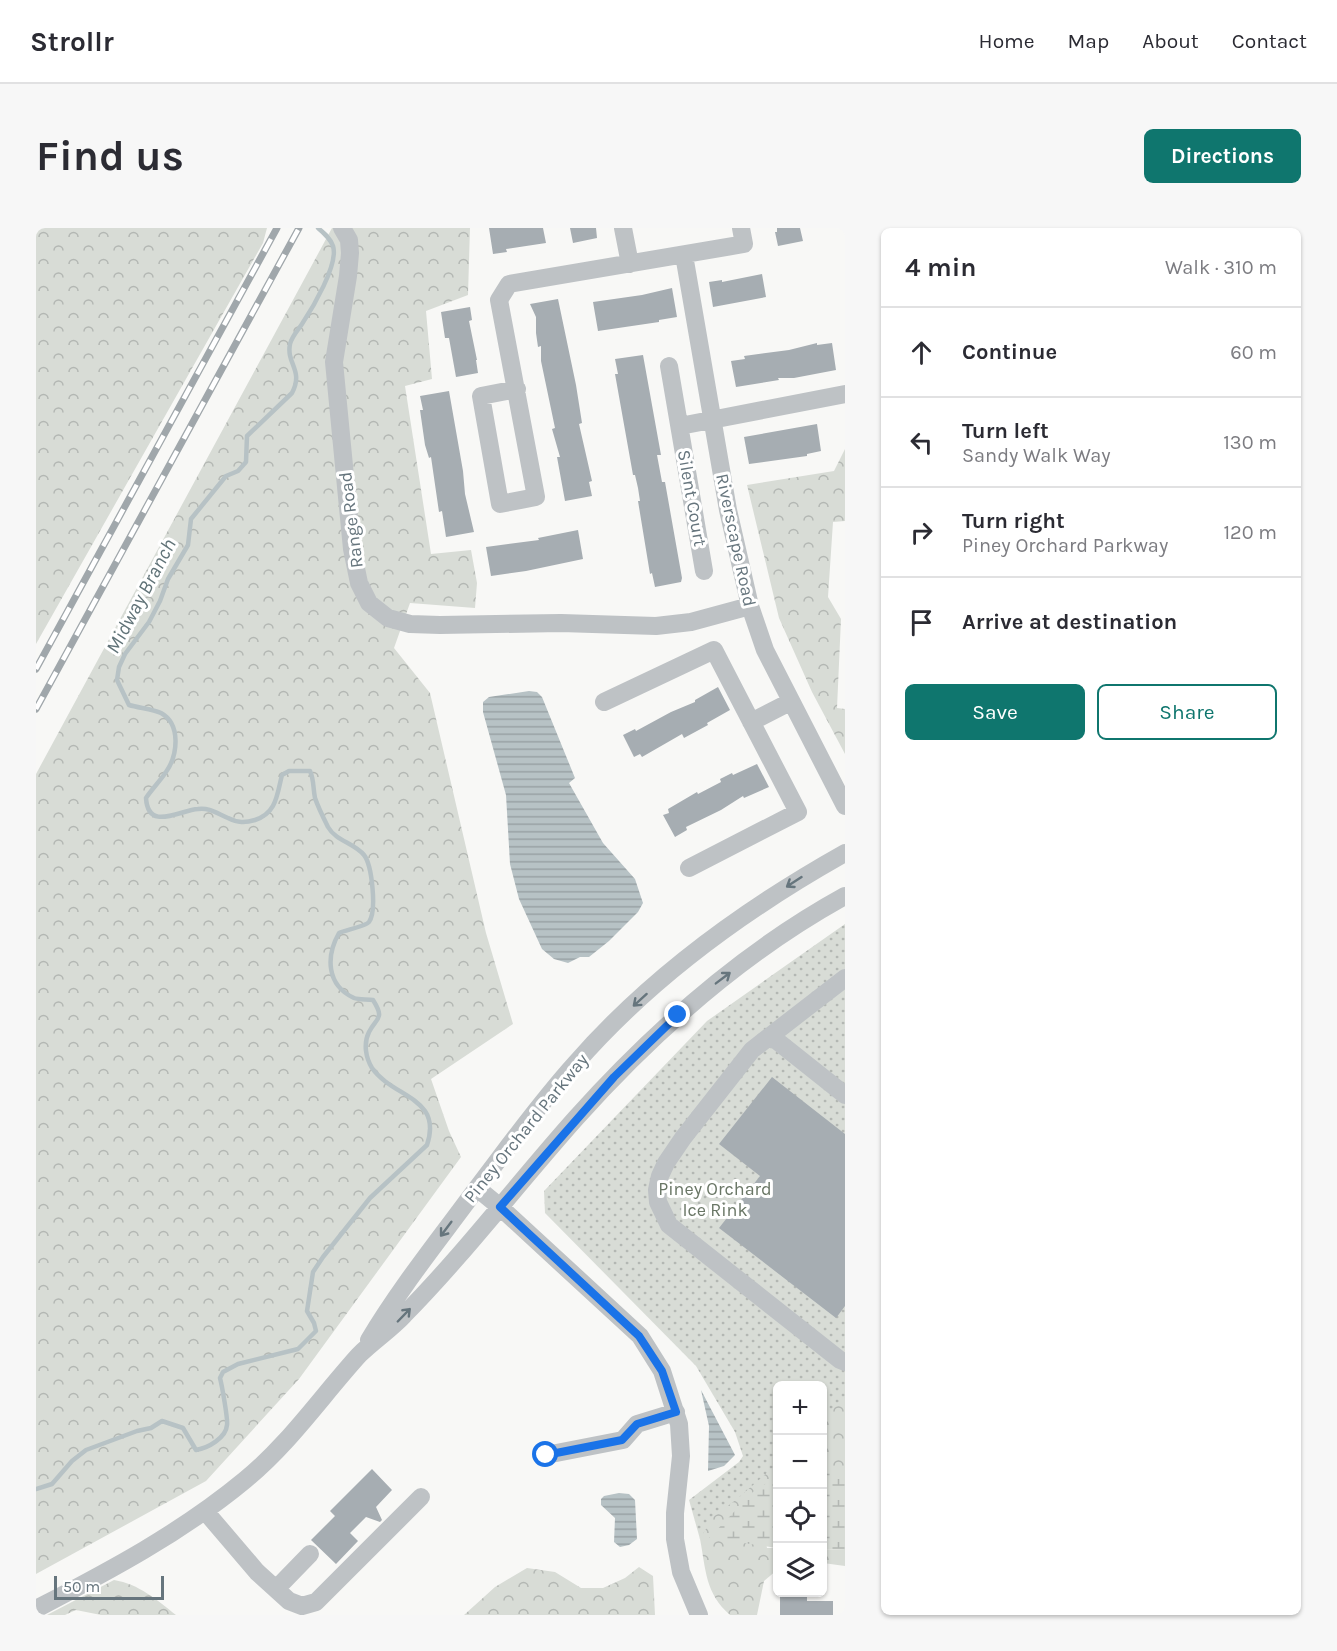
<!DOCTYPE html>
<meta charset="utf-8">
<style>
:root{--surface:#fff;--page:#f7f7f7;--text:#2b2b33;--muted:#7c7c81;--line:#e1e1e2;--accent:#0f766e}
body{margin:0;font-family:Karla,sans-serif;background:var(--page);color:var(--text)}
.controls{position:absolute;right:18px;bottom:18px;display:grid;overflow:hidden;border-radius:9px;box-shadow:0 2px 4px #0004}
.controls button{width:54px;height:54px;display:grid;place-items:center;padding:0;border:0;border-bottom:2px solid var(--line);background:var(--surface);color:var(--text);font:30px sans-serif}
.scale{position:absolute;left:18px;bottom:15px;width:110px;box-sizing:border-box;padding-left:6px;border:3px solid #66757d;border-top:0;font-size:16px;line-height:21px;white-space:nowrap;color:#66757d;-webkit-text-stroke:4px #fff;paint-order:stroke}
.stop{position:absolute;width:18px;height:18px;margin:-14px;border:4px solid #1a73e8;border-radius:50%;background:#fff}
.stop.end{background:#1a73e8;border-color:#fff;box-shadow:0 2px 6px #0008}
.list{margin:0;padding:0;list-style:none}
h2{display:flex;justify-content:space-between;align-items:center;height:78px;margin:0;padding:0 24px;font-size:26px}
h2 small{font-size:20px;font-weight:400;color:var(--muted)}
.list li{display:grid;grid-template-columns:39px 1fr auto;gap:18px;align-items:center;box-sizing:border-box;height:90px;padding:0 24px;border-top:2px solid var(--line)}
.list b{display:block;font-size:22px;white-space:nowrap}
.list p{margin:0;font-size:20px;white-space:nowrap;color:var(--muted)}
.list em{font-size:20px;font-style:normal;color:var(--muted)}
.actions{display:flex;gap:12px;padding:18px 24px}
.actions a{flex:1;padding:14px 0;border:2px solid var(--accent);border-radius:9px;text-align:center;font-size:21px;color:var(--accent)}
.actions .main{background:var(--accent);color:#fff}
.icon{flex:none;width:33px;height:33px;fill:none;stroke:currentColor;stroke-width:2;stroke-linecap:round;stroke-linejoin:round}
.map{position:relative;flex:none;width:809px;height:1387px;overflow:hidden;border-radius:9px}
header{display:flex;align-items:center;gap:36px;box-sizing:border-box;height:84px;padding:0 30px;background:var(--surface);border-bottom:2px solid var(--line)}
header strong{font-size:28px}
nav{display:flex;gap:33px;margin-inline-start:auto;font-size:21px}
.intro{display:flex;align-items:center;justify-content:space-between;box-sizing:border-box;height:144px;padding:0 36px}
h1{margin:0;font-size:42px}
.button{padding:15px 27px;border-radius:9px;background:var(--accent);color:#fff;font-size:21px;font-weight:700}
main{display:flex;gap:36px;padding:0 36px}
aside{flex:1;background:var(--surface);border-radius:9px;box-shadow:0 2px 4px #0004}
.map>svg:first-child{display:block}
.green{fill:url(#green-dots)}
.forest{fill:url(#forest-crowns)}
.wetland{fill:url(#wetland-marsh)}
.water{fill:url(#water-rules)}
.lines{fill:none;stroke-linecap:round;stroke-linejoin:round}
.stream{stroke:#b7c2c5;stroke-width:4.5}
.building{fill:#a6adb2}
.minor{stroke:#bec2c5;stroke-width:18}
.rail-casing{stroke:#a0a7ab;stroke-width:7}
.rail{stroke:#fff;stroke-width:4.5;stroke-dasharray:14;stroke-linecap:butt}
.oneway{stroke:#66757d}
.route{stroke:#1a73e8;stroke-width:8}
.labels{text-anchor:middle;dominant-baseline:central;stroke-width:6;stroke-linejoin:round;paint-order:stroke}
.street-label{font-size:18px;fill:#66757d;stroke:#fff}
.park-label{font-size:18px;fill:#697665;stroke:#fff}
.water-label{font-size:20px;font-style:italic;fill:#617378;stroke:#fff}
</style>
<header>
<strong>Strollr</strong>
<nav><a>Home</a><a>Map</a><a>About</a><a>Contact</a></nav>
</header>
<div class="intro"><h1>Find us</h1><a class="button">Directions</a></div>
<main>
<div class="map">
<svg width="809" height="1387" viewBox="0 0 809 1387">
<defs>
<pattern id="green-dots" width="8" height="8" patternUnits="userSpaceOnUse" patternTransform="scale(1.5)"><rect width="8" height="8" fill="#d8dcd6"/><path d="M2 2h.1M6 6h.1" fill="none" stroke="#b3b7b3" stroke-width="1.8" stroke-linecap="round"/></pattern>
<pattern id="forest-crowns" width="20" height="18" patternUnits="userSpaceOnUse" patternTransform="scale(1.5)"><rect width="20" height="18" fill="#d8dcd6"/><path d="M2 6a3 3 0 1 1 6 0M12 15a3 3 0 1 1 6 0" fill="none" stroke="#b3b7b3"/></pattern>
<pattern id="wetland-marsh" width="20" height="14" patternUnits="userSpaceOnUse" patternTransform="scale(1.5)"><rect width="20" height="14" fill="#d8dcd6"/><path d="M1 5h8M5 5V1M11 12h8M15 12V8" fill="none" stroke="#b3b7b3"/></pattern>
<pattern id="water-rules" width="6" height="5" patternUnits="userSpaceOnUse" patternTransform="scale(1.5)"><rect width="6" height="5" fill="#b7c2c5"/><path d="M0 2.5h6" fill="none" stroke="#99a2a5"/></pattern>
</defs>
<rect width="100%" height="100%" fill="#f8f8f6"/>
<!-- green -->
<path class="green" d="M809,696V1322L787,1307L786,1158H742L741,1277L722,1265L664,1311L653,1272L703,1234L707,1228L699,1204L660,1138L509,985L508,963L671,793Z"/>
<!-- forest -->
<path class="forest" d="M0,0H231L227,15L0,416Z
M296,0H434L432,67L390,83L396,151L369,158L395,326L435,322L441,355L439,380L374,375L358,420L394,465L450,705L477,796L395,851L413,903L425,929L263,1151L170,1253L0,1346V546Z
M809,221V293L797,294L792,369L805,391L801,480L809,481V526L776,464L743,390L711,257L798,243Z
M809,1168V1241H787V1190Z
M741,1236V1250L720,1261L731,1320H741V1342L728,1353L721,1387H694C669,1365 670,1342 664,1311L677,1289L701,1271Z
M786,1321L809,1322V1338L787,1335Z
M603,1339L617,1348L619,1387H428L459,1359L491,1340L519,1344L545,1360H567L589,1350Z
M78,1352C103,1356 121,1372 140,1387H65L40,1382L29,1387H11Z"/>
<!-- wetland -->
<path class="wetland" d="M787,1241H809V1322L787,1321Z
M741,1250V1320L673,1310L720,1261Z"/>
<!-- water -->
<path class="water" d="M493,463L501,464L506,469L539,550L533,555L567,615L599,651L607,675L602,684L573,713L553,729H544L532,735L518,731L506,721L483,671L474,636L470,567L447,484V474L453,469Z
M665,1162L699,1227L688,1238L672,1243L673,1198Z
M583,1265L593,1266L599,1272L601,1311L593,1317L584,1319L578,1314L579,1290L565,1277V1271L568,1268Z"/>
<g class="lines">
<!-- stream -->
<path class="stream" d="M0,1261L16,1256L36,1233L50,1222L101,1203L115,1200L126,1193L147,1200L160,1222C172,1220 190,1210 191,1197C192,1191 186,1158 184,1150L187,1144L202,1136L262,1121L280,1103L278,1095L271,1083L277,1044L287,1029L334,970L391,917C407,869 357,870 336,840C330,830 327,816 333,804C341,789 349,791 337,772C331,771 323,772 318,770C290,757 290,728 303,705C310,702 330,698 333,694C341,683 336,637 328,627C318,615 300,613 292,599C288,591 282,579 279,570C277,561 278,551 274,543H253L246,547C241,566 241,585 219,592C209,595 202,595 192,590C182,586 173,579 162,581C144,582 112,604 110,570C116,561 124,553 130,544C142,527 145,496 125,485C117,481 103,480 93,477L81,452L83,439L89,426L113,394L124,373L132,351L152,317L155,291L190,248L202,243L210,234L211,208L256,165C268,142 250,136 254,116C256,108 262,102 266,96C276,81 303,36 297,18C294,10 288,5 282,0"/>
</g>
<!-- building -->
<path class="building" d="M453,0H507L510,15L470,21L471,24L457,26Z
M534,0H560L561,10L537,15Z
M741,0H764L767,13L742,18L739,4H741Z
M726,46L730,69L677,79L673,54L686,52V54Z
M636,60L641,89L623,92V94L562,103L557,74L606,67Z
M522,71L540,157L546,195L543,196L556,253L553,254L556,268L529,273L521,229H524L516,201L519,200L505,133V118L502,119L500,105V89L494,76Z
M434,79L436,92L433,93L441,132H440L442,145L420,149L413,110H409L405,84Z
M781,115V117L796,115L800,142L758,150H742L743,152L700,159L695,133L709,131L708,128L753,122Z
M607,127L625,227H621L626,254H629L646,350L645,354L619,359L616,345L614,346L602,273H604L602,260L599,247H597L579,146H582L579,131Z
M413,163L427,243L429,266L438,304L410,309L406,283L403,284L395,229L393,230L389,217L384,182H387L384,168Z
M781,196L785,223L771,226V228L713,236L708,209Z
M542,302L547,331L490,343L455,348L450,319L503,312L502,310Z
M682,459L694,482L671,495L672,497L648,510L646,506L606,529L604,526L598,529L587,507L599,501L600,503L635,484L659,474V472Z
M721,536L733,559L708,570L707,568L685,582L650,599L651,602L639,609L627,587L633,585L632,581L661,564L662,566L685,554L684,551L696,545L697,547Z
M736,849L809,906V1078L800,1090L683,1000L724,948L683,916Z
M336,1241L356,1262L340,1279L346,1292L344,1294L330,1289L314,1305L322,1313L300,1336L275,1312L299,1288L294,1283Z
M744,1365H749L753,1369H771V1373H797V1387H744Z"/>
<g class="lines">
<!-- minor -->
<path class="minor" d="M306,0L313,12L314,25L312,48L298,134L316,321L323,355L333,375L352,390L374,396L404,397L525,395L620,398L655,394L714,378
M587,0L594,36
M648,27L692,282L714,378L729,422L809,578
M633,138L668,343
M481,161L445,168L464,276L500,269L463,72L473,56L708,16L705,0
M644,198L809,166
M568,474L678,422L762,584L653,640
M715,494L754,474
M809,750L716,822L647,910L630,935L624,948L621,962L622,974L633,997L804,1132L809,1134
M736,809L809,867
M441,960L464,979L604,1108L626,1143L643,1196L645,1228L639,1285V1311L645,1344L663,1387
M333,1112C364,1060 402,1013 438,964C471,921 502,877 539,836C613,751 711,680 809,625
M510,1227L587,1212L601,1196L640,1184
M169,1283L221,1344L253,1373L266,1378L280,1374L385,1269
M240,1361L274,1326
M0,1381C73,1343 145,1305 209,1252C253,1216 285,1169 323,1127C337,1113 354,1102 368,1087C429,1025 482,955 540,890C618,803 707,724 809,668"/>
<defs>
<path id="rail" d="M0,441L241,0
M0,481L263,0"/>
</defs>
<!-- rail casing -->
<use href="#rail" class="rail-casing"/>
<!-- rail -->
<use href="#rail" class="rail"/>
</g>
<!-- one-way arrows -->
<defs><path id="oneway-shaft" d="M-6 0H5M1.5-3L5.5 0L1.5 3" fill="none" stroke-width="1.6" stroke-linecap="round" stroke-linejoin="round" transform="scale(1.5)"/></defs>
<g class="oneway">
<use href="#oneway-shaft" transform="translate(758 654) rotate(147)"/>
<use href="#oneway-shaft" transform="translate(687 750) rotate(-37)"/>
<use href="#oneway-shaft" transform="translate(604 772) rotate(138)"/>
<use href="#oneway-shaft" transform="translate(410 1001) rotate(127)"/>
<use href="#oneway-shaft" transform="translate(368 1087) rotate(-46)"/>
</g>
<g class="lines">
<!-- route -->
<path class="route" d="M510,1227L586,1212L601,1196L640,1184L626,1143L603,1108L464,979L578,849L642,787"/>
</g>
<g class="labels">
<!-- street labels -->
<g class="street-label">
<text transform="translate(656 270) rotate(80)">Silent Court</text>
<text transform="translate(315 292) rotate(-97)">Range Road</text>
<text transform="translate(700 312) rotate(78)">Riverscape Road</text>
<text transform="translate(490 900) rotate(-51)">Piney Orchard Parkway</text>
</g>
<!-- park labels -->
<g class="park-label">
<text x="679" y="961">Piney Orchard<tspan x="679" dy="21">Ice Rink</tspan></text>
</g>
<!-- water labels -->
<g class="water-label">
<text transform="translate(105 368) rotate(-62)">Midway Branch</text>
</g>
</g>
</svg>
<div class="controls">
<button>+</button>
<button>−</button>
<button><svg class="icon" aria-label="locate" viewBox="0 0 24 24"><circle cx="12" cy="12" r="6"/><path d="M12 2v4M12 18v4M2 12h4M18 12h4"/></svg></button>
<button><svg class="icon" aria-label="layers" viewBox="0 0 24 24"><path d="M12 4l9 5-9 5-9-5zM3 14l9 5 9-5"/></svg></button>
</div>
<div class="scale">50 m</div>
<div class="stop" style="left:510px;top:1227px"></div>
<div class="stop end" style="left:642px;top:787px"></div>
</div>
<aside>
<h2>4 min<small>Walk · 310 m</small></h2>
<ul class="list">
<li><svg class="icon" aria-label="ahead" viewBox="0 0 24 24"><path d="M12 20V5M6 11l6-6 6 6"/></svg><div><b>Continue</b></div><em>60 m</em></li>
<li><svg class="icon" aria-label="left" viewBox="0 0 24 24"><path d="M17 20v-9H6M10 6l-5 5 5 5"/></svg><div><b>Turn left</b><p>Sandy Walk Way</p></div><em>130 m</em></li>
<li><svg class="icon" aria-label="right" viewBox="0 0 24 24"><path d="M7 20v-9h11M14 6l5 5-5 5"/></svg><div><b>Turn right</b><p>Piney Orchard Parkway</p></div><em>120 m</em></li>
<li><svg class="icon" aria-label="arrive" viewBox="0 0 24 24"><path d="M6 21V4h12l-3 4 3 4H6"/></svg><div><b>Arrive at destination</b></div></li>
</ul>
<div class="actions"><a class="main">Save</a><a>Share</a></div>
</aside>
</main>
